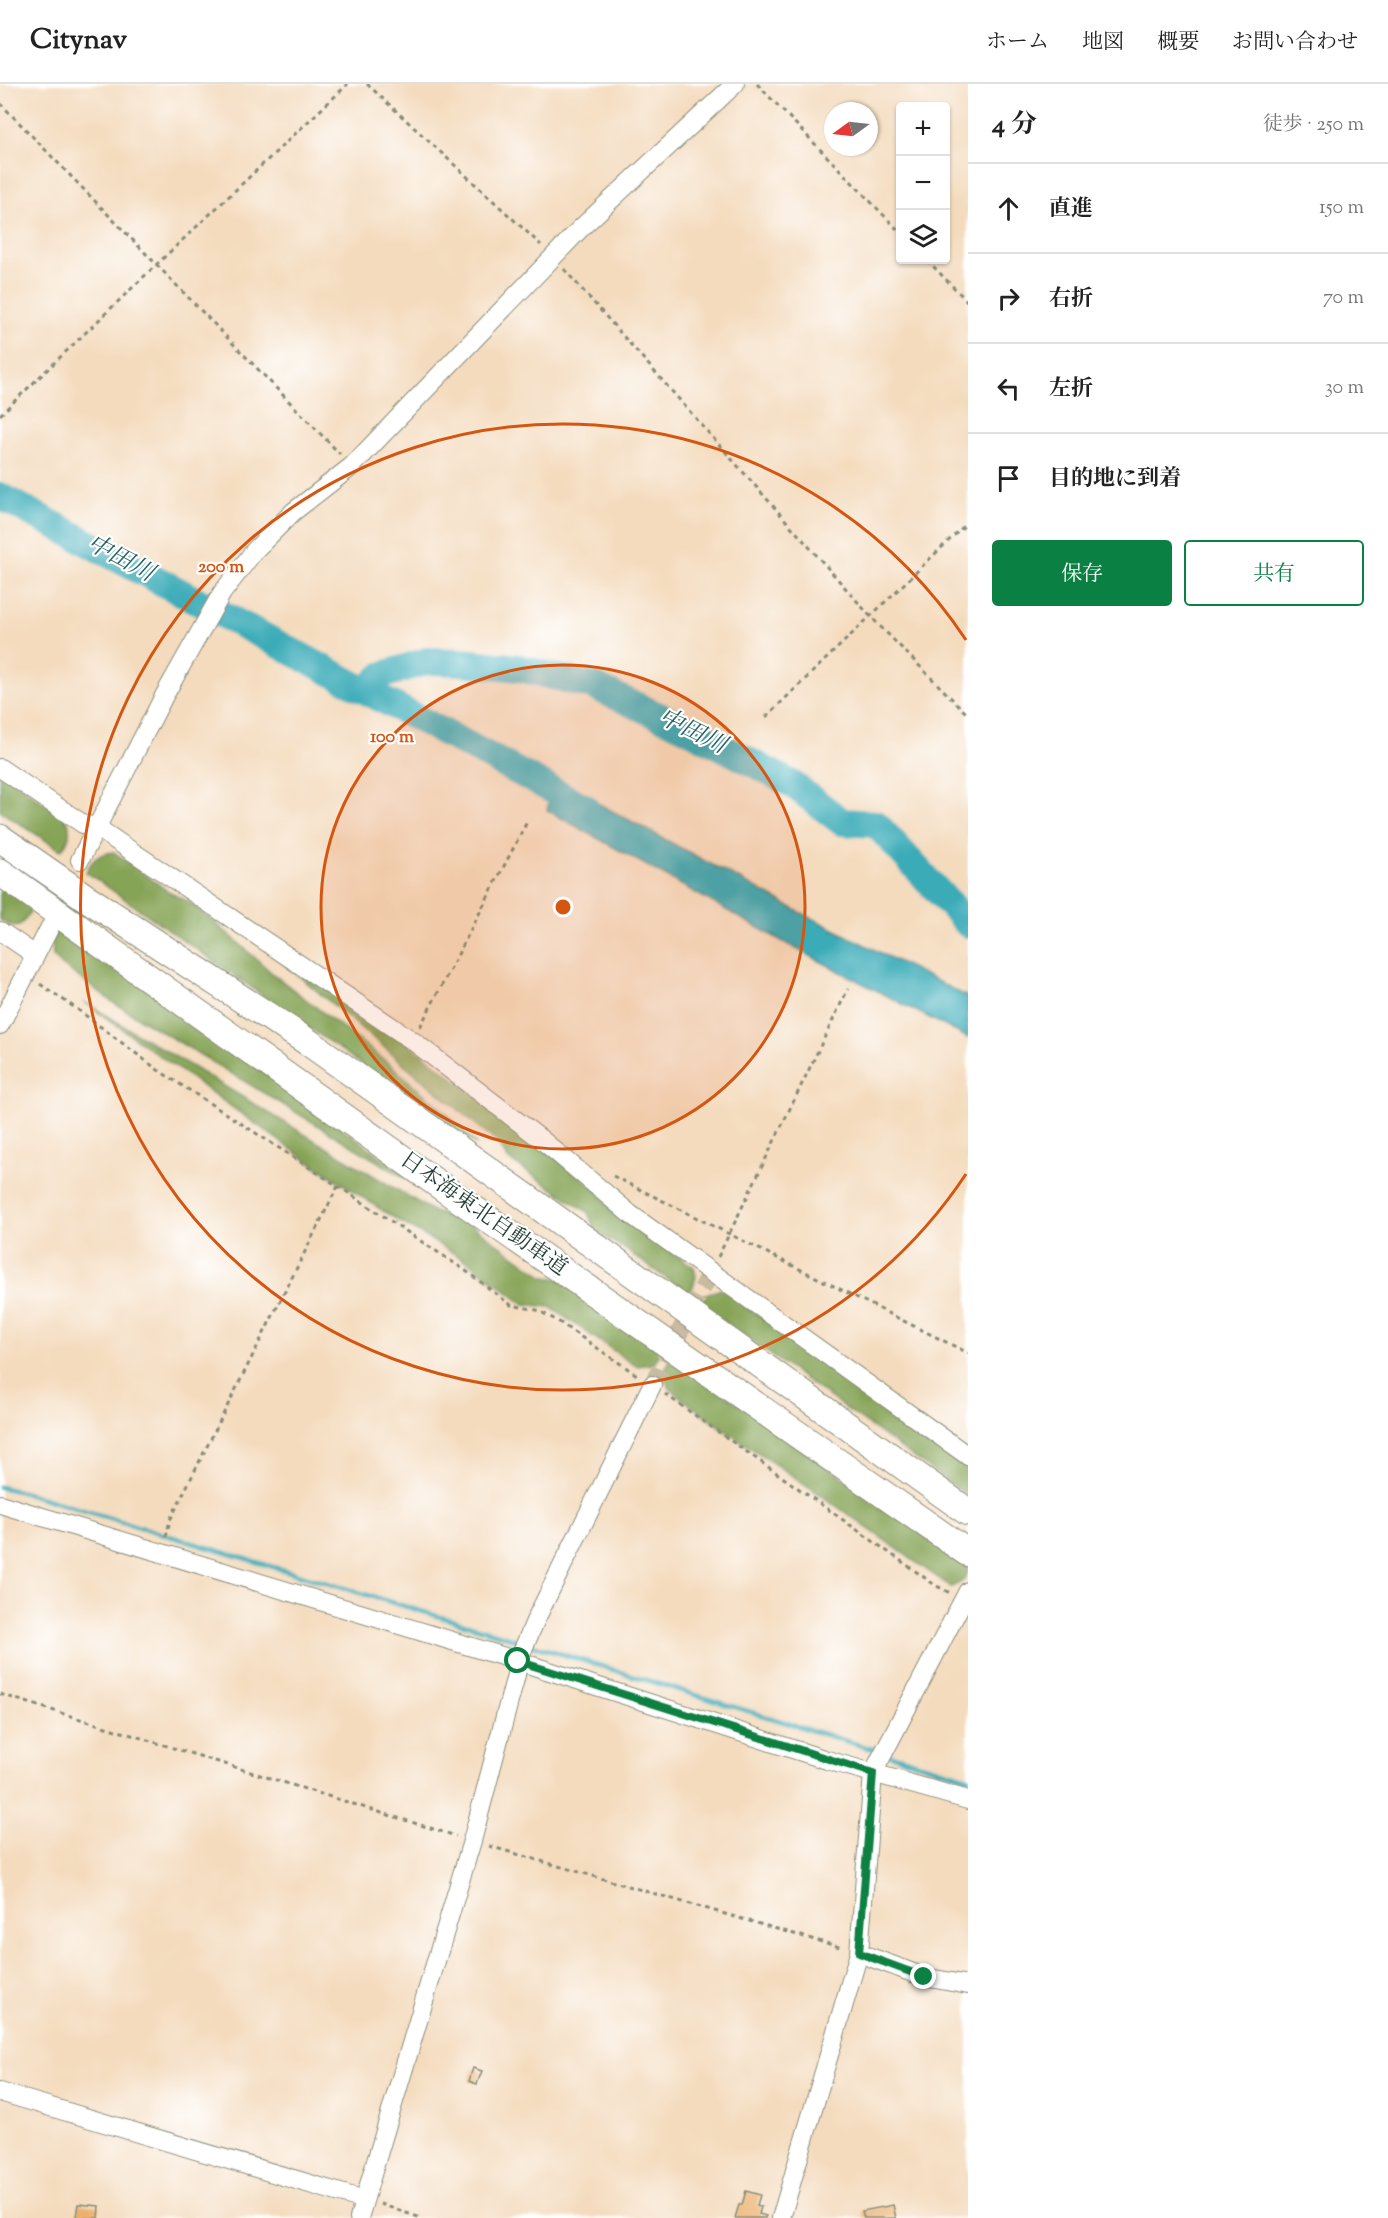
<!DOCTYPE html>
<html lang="ja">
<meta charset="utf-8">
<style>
:root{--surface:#fff;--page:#f2f2f2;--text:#222;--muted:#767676;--line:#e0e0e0;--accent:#0b8043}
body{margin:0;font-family:"Sorts Mill Goudy","Noto Serif JP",serif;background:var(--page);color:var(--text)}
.controls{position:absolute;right:18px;top:18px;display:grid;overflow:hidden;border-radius:6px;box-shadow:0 2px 4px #0004}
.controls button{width:54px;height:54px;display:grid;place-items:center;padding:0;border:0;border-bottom:2px solid var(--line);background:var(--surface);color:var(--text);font:30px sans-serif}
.compass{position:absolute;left:824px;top:18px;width:54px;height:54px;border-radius:50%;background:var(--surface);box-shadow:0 2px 4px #0004;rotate:255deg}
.stop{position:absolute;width:18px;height:18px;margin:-14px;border:4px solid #0b8043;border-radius:50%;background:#fff}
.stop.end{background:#0b8043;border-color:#fff;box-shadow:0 2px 6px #0008}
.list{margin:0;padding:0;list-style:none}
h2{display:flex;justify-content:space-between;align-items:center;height:78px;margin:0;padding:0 24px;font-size:26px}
h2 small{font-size:20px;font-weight:400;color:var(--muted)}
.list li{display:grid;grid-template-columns:39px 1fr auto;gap:18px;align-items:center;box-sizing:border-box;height:90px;padding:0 24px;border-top:2px solid var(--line)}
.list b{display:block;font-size:22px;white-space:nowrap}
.list em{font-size:20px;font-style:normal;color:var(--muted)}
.actions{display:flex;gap:12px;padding:18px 24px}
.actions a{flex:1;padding:14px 0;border:2px solid var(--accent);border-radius:6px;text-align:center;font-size:21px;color:var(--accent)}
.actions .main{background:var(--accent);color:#fff}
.icon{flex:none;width:33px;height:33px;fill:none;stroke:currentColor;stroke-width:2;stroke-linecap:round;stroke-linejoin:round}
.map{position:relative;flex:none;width:968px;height:2134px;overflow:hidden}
header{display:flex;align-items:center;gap:36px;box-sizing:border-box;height:84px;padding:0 30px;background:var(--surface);border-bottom:2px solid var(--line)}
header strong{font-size:28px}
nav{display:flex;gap:33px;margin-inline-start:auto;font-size:21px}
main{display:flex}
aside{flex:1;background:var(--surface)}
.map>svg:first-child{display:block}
.forest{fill:#86a457;stroke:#527046;stroke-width:1.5}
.water{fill:#3babb8;stroke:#2d7476;stroke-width:1.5}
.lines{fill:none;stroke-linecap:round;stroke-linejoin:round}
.stream{stroke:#3babb8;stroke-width:4.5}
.river{stroke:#3babb8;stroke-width:28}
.building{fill:#ebb06d}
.minor-tunnel{stroke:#c9bba2;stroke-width:18;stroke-dasharray:18 9;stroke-linecap:butt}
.minor-casing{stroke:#8a8c79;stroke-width:20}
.highway-casing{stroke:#8a8c79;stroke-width:29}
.path{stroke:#8a8c79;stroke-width:3;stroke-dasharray:4.5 4.5;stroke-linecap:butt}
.minor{stroke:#fff;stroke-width:18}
.highway{stroke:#fff;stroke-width:27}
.route{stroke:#0b8043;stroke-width:8}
.ring{fill:none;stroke:#d45610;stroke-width:3}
.labels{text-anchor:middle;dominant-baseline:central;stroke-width:4.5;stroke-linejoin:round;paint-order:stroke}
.street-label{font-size:22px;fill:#1f3d34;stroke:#fff}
.water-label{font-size:24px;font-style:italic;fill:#296462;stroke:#fff}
.centre{fill:#d45610;stroke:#fff;stroke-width:3}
.ring-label{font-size:18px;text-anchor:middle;font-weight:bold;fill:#d45610;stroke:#fff;stroke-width:4.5;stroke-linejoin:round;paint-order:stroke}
</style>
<header>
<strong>Citynav</strong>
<nav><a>ホーム</a><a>地図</a><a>概要</a><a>お問い合わせ</a></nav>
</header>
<main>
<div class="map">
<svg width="968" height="2134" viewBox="0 0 968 2134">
<rect width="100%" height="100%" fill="#fff"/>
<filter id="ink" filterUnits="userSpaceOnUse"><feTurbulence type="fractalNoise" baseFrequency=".0167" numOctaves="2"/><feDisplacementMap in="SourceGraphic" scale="12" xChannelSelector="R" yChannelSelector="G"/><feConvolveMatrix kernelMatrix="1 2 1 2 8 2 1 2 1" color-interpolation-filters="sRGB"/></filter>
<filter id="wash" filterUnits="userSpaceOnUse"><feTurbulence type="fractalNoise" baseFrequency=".008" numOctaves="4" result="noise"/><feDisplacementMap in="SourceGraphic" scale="24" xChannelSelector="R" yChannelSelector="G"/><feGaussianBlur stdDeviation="1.35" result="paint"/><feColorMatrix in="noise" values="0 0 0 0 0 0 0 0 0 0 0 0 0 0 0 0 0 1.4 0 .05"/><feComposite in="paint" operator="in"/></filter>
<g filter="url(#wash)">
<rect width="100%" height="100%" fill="#f4dbbe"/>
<!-- forest -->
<path class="forest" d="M0,687L68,737C71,750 69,757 61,766L0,727Z
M114,768L169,808L191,819L233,854L273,890L392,982L449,1032L477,1061L86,788C92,775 100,769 114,768Z
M0,799L33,822C24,839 19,849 0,836Z
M59,841L442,1116L114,919L62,881L53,872L52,855Z
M274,871L413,963L599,1107L610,1125L640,1148L694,1183L696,1193L690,1211L623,1164L595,1147L588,1128L508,1075L496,1057Z
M84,918L434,1128L467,1138L544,1193L560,1195L662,1266L654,1280L636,1282L550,1223L524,1220L467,1177L391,1132L305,1075Z
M721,1205L968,1378V1412L700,1220L704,1211Z
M672,1273L968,1482C968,1496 963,1498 951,1503L815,1407L724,1346L671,1306L664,1293L665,1285Z"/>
<!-- water -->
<path class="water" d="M553,695L796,826L968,913V954L789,861L547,726Z"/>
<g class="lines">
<!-- stream -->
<path class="stream" d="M0,1403L26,1409L521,1557
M529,1560L879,1667
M887,1670L968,1694"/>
<!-- river -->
<path class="river" d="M0,412L586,724
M367,606L383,591L427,577L460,578L519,584L593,602L688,645L792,700L842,738L876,740L968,840"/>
</g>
<g id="blocks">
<!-- building -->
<path class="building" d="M473,1984L482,1987L477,2000L469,1997Z
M746,2107L760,2111L757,2121L761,2123L759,2130L766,2132L765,2134H735L739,2121H742Z
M78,2120L99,2122L98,2134H76Z
M893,2121L896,2134H864L862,2127Z"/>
</g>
</g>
<g filter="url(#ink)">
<use href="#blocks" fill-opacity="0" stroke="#8a8c79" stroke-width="1.5"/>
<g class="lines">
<!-- minor-tunnel -->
<path class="minor-tunnel" d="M652,1301L711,1188"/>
<defs>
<path id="minor" d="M0,684L83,740L96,743L413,957L542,1056L630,1130L968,1372
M80,776L164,612L222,509L255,466L293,428L352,382L582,143L735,0
M0,847L35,871
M0,941L50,843
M0,1420L518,1577L827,1676L968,1716
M859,1869L924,1893L968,1901
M0,2008L364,2116
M359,2134L472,1757L516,1591L518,1577L536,1535L652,1301
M781,2134L859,1869L873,1689L968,1507"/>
<path id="highway" d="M0,754L85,813L311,960L968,1428
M0,788L442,1103L968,1469"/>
</defs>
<!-- minor casing -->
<use href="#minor" class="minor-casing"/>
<!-- highway casing -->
<use href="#highway" class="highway-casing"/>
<!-- path -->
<path class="path" d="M367,0L541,161
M757,0L900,148
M0,19L340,370
M927,176L968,218
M564,185L871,533L968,631
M0,331L156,181L348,0
M766,633L968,438
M40,900L77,925L158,986L338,1102L466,1187L511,1221L537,1226L556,1236L640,1293
M420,943L528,736
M613,1092L968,1269
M718,1173L848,905
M665,1310L935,1501L950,1509
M166,1453L170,1436L338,1102
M0,1610L456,1752
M489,1762L843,1864
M380,2120L421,2134"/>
<!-- minor -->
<use href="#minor" class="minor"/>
<!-- highway -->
<use href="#highway" class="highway"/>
</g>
</g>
<g class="lines" filter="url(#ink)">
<!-- route -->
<path class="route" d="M518,1577L873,1689L859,1869L924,1893"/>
</g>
<!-- distance rings -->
<circle cx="563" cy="823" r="242" fill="#d45610" fill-opacity=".12"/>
<g class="ring">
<circle cx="563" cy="823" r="242"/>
<path d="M966 1090A483 483 0 1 1 966 556"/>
</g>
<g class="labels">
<!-- street labels -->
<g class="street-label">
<text transform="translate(483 1131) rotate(35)">日本海東北自動車道</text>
</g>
<!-- water labels -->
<g class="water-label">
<text transform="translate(120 475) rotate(28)">中田川</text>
<text transform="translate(692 648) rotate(26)">中田川</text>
</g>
</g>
<circle cx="563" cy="823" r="9" class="centre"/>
<g class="ring-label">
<text x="221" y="488">200 m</text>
<text x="392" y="658">100 m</text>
</g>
</svg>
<div class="controls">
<button>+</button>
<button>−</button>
<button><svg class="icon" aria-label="layers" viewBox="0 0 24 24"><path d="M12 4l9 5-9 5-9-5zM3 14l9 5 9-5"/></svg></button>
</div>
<svg class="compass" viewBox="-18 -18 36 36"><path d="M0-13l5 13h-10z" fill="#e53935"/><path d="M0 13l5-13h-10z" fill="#767676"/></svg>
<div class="stop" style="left:518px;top:1577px"></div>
<div class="stop end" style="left:924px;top:1893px"></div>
</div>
<aside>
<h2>4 分<small>徒歩 · 250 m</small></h2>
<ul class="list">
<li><svg class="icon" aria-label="ahead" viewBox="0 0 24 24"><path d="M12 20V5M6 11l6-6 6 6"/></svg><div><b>直進</b></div><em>150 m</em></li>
<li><svg class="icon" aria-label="right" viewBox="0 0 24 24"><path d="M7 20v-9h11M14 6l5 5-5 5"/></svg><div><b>右折</b></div><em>70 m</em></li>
<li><svg class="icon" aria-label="left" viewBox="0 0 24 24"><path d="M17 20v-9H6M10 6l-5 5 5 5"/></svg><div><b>左折</b></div><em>30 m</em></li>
<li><svg class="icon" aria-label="arrive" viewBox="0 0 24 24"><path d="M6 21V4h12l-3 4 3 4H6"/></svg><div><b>目的地に到着</b></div></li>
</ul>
<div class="actions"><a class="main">保存</a><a>共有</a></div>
</aside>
</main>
